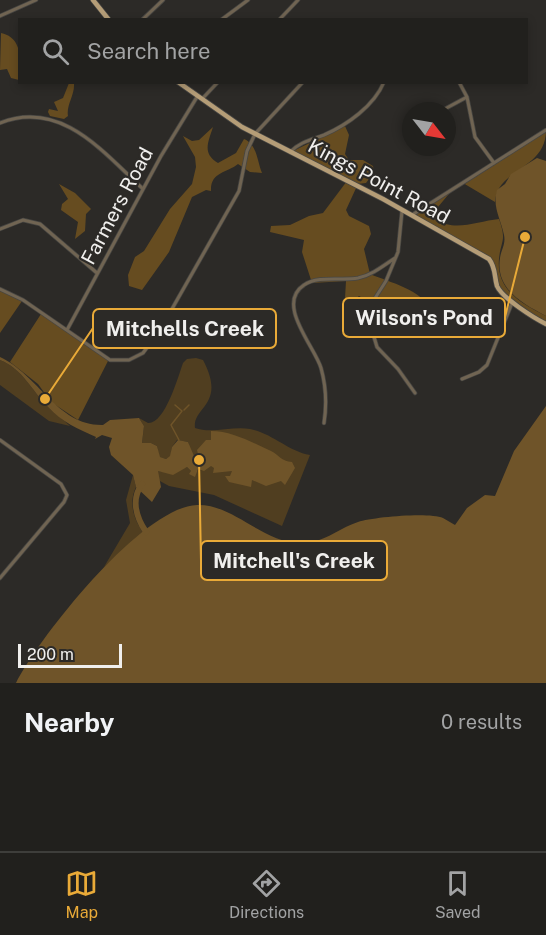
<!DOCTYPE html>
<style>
:root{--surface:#21201d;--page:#2d2d2a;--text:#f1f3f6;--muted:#a2a3a4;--line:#3e3e3b;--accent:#e9aa38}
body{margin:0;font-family:"Public Sans",sans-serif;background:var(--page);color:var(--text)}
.compass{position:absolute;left:402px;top:102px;width:54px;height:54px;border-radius:50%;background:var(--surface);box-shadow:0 3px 9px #0003;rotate:121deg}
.scale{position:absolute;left:18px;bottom:15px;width:104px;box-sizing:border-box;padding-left:6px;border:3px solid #f0efed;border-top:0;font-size:16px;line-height:21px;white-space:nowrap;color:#f0efed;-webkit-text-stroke:4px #2c2a27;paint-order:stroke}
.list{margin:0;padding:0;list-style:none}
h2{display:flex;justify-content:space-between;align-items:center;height:78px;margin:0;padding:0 24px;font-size:26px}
h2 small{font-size:20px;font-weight:400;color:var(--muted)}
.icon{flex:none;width:33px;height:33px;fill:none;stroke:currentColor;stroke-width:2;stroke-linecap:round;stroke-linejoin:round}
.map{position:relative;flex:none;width:546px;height:683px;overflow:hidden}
.search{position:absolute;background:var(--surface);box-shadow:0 3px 9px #0003;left:18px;right:18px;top:18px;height:66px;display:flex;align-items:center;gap:15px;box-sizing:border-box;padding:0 21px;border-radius:0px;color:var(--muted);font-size:22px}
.sheet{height:168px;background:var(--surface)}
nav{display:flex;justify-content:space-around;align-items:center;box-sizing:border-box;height:84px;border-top:2px solid var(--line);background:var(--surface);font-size:16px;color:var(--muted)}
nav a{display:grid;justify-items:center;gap:3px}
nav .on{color:var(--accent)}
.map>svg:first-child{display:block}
.green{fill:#503e20}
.forest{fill:#664c20}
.water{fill:#6f5429}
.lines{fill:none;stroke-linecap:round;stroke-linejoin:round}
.stream{stroke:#6f5429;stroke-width:1.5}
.river{stroke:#6f5429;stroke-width:6}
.minor-casing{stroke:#474643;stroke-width:4.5}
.major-casing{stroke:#474643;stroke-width:6}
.minor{stroke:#706452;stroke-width:3}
.major{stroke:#b59d77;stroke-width:4.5}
.labels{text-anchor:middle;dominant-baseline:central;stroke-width:4.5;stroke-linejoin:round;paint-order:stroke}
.street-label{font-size:20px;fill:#f0efed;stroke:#2c2a27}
.leader{fill:none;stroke:#e9aa38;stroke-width:2}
.callout-dot{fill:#e9aa38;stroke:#2c2a27;stroke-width:2}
.callout{fill:#2c2a27;stroke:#e9aa38;stroke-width:2}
.callout-label{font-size:21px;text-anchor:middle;font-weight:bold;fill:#f0efed}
</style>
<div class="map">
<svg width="546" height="683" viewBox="0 0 546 683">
<rect width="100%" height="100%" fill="#2c2a27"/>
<!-- green -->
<path class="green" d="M196,358L203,360C227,405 192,407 195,428C211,434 232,426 250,429C272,433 288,451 310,455L282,526L214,495L169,486L158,480V471L166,472L187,467L191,471L203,470L191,454L188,442L177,440L172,447L171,456L166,459L159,457L157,446L151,443H142L144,426L139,418L148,423C165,424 178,377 183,363L187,359Z
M0,360C23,369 32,391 48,407C55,414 63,419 70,426L49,421L0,385Z
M133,475L136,487C128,503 134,520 144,534L104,567L130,523L126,500Z"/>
<!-- forest -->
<path class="forest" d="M1,33C24,38 20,62 19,80L11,78L7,69L0,70Z
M69,83H74C75,95 66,105 68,116L64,119L50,116L48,112L49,109L58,111L54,102L63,98Z
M345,126L349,135L345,154L349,160H363L373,166L374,172L366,183L357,184L293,151Z
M213,127C208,143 202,153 218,163L236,153L244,139C257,144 257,161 262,173L250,172L238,164C227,173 210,172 211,191L206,190L192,197L169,252L142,290L129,286L128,275L135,257L144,251L170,209L192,184L196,167L195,157L183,136L192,141L199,140Z
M546,130C546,170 497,168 495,202L463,183Z
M347,181L357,186L346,210L349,216L369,226L371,234L364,249L370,274C391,283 421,289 432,311L429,318L389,297L384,298L379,311L375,313L369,308L368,301L359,296L348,305L345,298L346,281L312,283L302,252L304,240L270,232L271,226L290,225L309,216L323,213Z
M59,184L75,193L91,209L86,214L85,231L75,239L78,222L61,210L62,204L68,199Z
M453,189L438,207L435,215L437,220C455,232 478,221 499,219C507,242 501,239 499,259C496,290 522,304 546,316V324L499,289L491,262L412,215Z
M0,289L22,301L0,333Z
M41,314L109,359L78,420L51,402L38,384L10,362Z"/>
<!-- water -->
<path class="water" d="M537,158L546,161V316C523,304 495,289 500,258C501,250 506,244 504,235C501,219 492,207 497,190L505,184L511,174Z
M0,357C39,375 57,426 103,425L110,420L139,418L144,426L142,443H151L157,446L160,457L166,459L170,456L172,447L178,440L188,442L194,456L198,454L197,450L206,440H211V431C232,431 251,442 271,451C279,455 281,461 292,462L295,468L285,485L281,481L266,486L252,480L251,487L229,482L225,476H230L232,471L213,473L214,468L211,466L204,471L198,469L195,477L189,474L191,471L187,467L173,475L158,471L161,487L152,502L136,487L133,475L111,455L109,447L112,438L102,435L95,439L96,437C78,429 62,422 48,407C32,391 23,369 0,360Z
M546,406V683H16C40,636 142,507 197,505C238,504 266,550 312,542C328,539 342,527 358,522C373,517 429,512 443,518C447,520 451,523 455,525L467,508L485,495L495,496L514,451Z"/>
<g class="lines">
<!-- stream -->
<path class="stream" d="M175,405L182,411L171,425L179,440
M184,410L189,405"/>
<!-- river -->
<path class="river" d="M142,484C131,499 136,517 146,532"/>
<defs>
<path id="minor" d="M0,16L36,0
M142,20L163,0
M221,20L248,0
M279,20L298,0
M459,82L467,97L475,137L494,163
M202,99L218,82
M441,111L467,97
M0,123C61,99 103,152 143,189
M290,152C300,142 311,140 324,135C347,125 374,106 384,82
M402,211L398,252L386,281L370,306L368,317L377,347L398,369L415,393
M412,215L546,130
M0,229L23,220L40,224L97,273
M0,289L23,300L110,360H129L143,353L160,330L239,191L247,151L255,134L303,82
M67,330L161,156L197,97
M462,379L479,372L487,365L512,303
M324,423C327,404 326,386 321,368C315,347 275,304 304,285C318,275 342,281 358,278C372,275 383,266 395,258
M0,440L61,484L67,495L64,502L0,578"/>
<path id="major" d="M93,0L109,20
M178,82L242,127L383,199L489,259C496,268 494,276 497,286C502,298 534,318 546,324"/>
</defs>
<!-- minor casing -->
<use href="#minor" class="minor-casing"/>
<!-- major casing -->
<use href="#major" class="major-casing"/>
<!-- minor -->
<use href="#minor" class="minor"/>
<!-- major -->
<use href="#major" class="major"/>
</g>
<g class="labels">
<!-- street labels -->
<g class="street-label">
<text transform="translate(379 181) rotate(28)">Kings Point Road</text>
<text transform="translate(117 206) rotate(-62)">Farmers Road</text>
</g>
</g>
<!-- callouts -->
<path class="leader" d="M525 237L505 317M45 399L93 328M199 460L201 561"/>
<g class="callout-dot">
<circle cx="525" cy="237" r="6"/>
<circle cx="45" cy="399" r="6"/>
<circle cx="199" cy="460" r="6"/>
</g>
<g class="callout">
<rect x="343" y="298" width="162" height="39" rx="6"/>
<rect x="93" y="309" width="183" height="39" rx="6"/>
<rect x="201" y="541" width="186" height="39" rx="6"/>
</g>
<g class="callout-label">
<text x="424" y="325">Wilson's Pond</text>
<text x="185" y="336">Mitchells Creek</text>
<text x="294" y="568">Mitchell's Creek</text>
</g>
</svg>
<svg class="compass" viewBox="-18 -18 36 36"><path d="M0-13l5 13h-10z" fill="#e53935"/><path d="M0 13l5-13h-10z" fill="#a2a3a4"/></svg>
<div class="scale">200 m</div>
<div class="search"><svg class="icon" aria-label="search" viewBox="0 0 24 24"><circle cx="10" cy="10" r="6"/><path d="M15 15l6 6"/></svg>Search here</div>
</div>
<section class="sheet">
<h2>Nearby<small>0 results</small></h2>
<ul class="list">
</ul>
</section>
<nav>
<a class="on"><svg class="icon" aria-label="map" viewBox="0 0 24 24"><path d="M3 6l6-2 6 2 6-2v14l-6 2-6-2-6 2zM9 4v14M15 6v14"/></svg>Map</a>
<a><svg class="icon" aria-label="directions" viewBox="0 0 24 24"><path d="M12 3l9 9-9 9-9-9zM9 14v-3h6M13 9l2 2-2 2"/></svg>Directions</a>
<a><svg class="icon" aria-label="saved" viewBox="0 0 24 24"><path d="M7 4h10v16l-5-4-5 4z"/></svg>Saved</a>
</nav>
